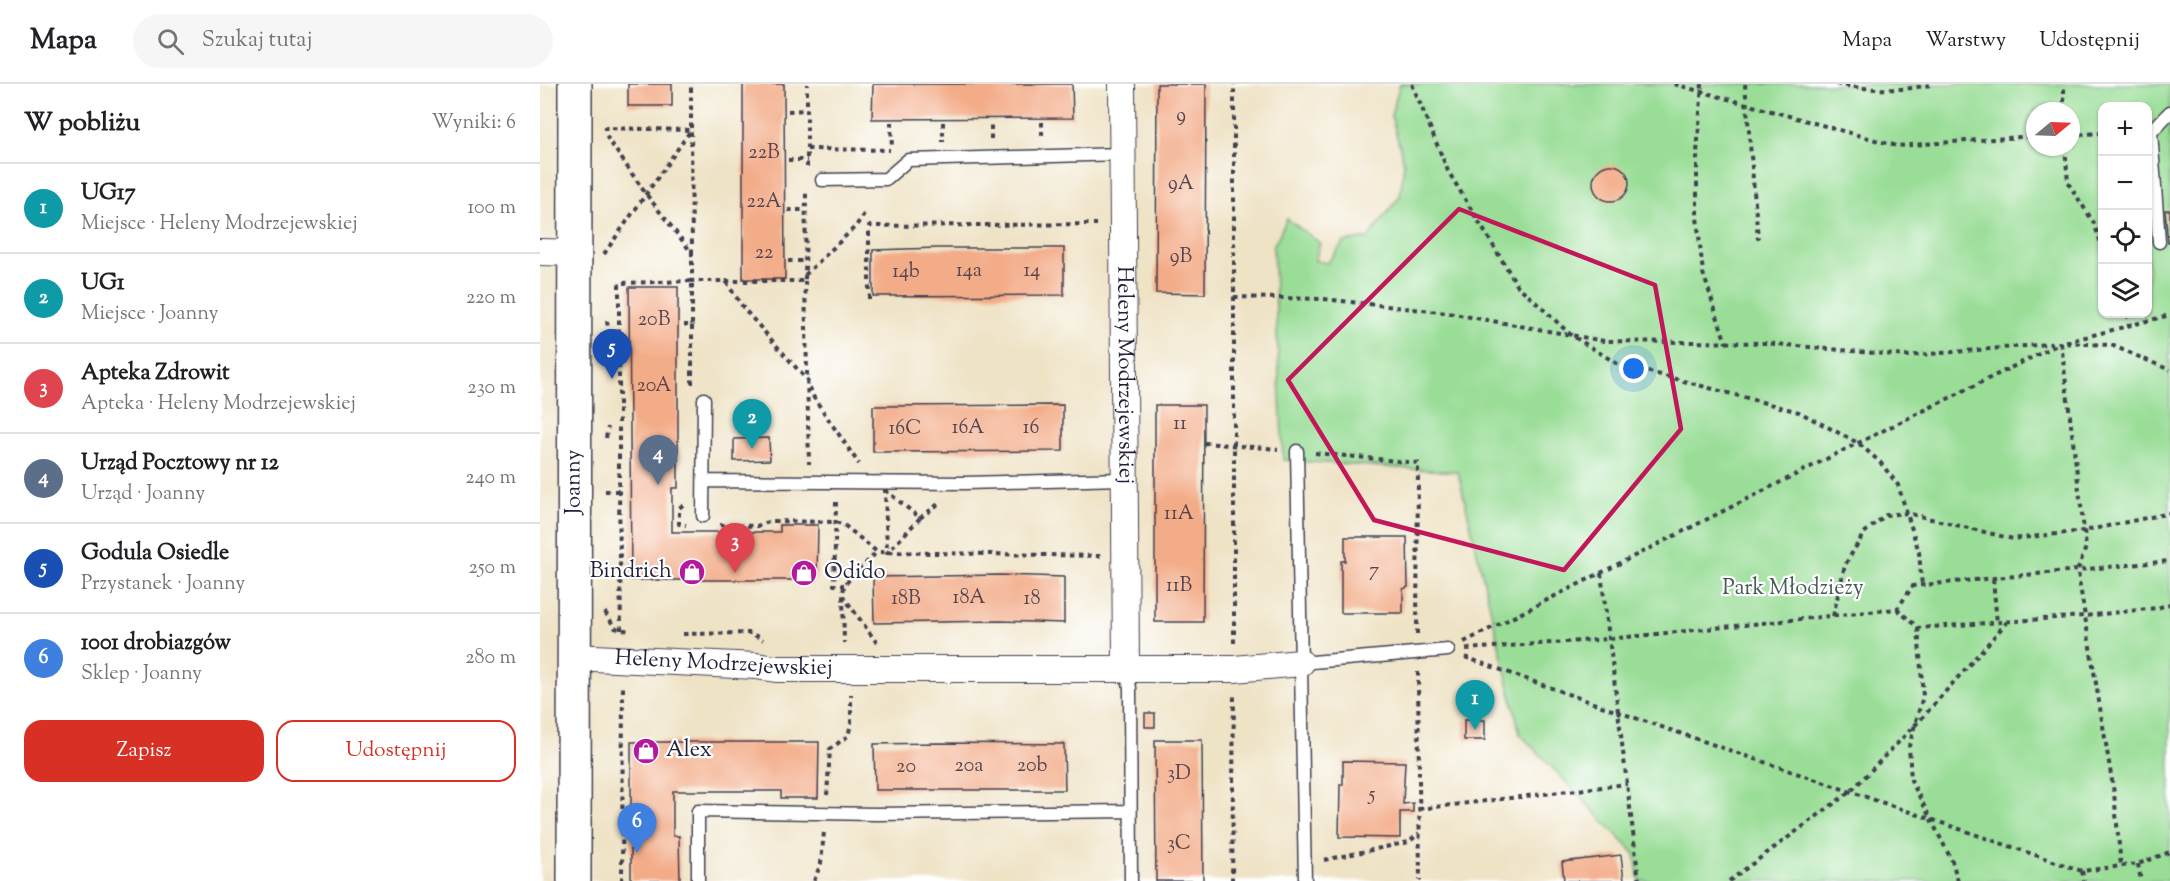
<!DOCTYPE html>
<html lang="pl">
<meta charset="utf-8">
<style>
:root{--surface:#fff;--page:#f6f6f6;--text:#202124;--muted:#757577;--line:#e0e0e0;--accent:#d93025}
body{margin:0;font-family:"Sorts Mill Goudy",serif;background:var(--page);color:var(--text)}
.controls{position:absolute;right:18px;top:18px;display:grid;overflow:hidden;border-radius:12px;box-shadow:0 2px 4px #0004}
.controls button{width:54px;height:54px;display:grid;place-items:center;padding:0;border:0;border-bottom:2px solid var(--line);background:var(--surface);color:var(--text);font:30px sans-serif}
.compass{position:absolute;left:1486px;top:18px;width:54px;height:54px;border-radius:50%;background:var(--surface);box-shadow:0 2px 4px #0004;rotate:71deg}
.you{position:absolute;left:1094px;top:285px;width:21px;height:21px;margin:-15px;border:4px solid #fff;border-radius:50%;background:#1a73e8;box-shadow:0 0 0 9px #1a73e833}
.badge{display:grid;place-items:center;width:39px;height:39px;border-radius:50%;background:var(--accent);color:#fff;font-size:20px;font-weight:700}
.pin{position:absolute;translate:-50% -50px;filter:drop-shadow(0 2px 3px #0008)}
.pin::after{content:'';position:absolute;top:32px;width:21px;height:18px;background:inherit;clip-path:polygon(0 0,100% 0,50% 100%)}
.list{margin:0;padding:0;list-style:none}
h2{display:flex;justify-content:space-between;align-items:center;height:78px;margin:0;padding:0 24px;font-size:26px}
h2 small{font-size:20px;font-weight:400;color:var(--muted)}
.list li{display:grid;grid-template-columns:39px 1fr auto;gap:18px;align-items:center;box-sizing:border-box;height:90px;padding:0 24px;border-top:2px solid var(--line)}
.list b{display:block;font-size:22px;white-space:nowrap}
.list p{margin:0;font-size:20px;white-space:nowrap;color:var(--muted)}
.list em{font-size:20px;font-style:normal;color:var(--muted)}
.actions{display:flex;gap:12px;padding:18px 24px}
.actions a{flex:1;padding:14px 0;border:2px solid var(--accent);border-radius:18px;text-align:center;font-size:21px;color:var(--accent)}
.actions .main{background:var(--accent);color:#fff}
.icon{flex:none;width:33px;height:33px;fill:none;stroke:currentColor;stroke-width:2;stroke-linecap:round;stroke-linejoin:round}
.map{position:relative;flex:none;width:1630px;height:797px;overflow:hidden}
header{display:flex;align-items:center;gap:36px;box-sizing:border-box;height:84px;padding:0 30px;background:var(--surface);border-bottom:2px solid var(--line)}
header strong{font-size:28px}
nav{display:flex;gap:33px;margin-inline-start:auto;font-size:21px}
.search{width:420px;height:54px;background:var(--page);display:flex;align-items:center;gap:15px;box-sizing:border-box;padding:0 21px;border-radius:33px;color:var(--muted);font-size:22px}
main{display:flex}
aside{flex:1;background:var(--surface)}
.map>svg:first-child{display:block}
.green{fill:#99dd96;stroke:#5e8068;stroke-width:1.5;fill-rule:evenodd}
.building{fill:#f3ac88}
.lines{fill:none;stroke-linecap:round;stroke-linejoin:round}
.lane-casing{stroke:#413f50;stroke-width:15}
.street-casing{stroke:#413f50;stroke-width:28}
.secondary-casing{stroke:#413f50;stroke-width:36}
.path{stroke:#413f50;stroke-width:4;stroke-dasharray:4.5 4.5;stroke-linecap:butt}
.lane{stroke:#fff;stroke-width:12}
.street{stroke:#fff;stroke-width:26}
.secondary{stroke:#fff;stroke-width:33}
.marked{fill:none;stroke:#c2185b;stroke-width:4.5;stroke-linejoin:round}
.labels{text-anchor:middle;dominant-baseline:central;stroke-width:4.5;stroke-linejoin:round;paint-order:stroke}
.number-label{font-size:20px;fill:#56444e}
.street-label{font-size:22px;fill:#22223b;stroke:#fff}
.poi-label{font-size:22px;fill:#22223b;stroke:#fff;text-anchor:start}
.park-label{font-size:22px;fill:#465a56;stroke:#fff}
</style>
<header>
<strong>Mapa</strong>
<div class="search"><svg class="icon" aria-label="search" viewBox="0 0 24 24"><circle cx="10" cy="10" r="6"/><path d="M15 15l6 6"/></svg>Szukaj tutaj</div>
<nav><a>Mapa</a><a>Warstwy</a><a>Udostępnij</a></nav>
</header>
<main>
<aside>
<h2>W pobliżu<small>Wyniki: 6</small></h2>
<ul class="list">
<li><span class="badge" style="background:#0f9aa8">1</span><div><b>UG17</b><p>Miejsce · Heleny Modrzejewskiej</p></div><em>100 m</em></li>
<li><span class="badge" style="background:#0f9aa8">2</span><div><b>UG1</b><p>Miejsce · Joanny</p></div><em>220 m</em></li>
<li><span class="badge" style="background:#e0444e">3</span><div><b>Apteka Zdrowit</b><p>Apteka · Heleny Modrzejewskiej</p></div><em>230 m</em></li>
<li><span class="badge" style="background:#5c6f8a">4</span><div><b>Urząd Pocztowy nr 12</b><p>Urząd · Joanny</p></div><em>240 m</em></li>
<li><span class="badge" style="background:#1a4fb4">5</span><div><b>Godula Osiedle</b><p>Przystanek · Joanny</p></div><em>250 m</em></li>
<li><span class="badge" style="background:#3f7fe0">6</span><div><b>1001 drobiazgów</b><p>Sklep · Joanny</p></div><em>280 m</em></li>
</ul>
<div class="actions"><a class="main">Zapisz</a><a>Udostępnij</a></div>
</aside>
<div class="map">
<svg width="1630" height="797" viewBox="0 0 1630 797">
<rect width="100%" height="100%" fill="#fff"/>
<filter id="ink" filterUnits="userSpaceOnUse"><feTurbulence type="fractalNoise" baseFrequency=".0167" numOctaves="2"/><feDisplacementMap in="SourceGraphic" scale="12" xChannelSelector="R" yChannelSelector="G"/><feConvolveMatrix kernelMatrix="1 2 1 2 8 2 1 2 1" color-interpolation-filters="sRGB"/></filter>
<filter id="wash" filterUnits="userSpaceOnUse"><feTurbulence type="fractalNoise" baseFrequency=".008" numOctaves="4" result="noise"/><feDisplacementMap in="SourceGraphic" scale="24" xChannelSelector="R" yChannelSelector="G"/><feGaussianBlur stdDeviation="1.35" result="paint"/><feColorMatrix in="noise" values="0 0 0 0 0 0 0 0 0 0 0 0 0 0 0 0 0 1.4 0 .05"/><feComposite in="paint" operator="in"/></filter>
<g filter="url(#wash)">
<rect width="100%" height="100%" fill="#efe3c6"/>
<!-- green -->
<path class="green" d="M860,0H1630V797H1099L1095,770L980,650L918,388L743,376L733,163L747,135L780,159L775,177L787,179L804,158L828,154L860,112L864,79L851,31ZM1562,22H1608V230H1562ZM1495,27H1531V63H1495Z"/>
<g id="blocks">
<!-- building -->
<path class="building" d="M88,0H132V22H88Z
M203,0H244L245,195H203Z
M333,0H532L533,34L332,35Z
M617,0H666L665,210L616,209Z
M1053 99a18 18 0 1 1 36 0a18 18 0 1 1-36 0Z
M1625,126H1630V159H1628Z
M398,164H524V211L333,212V166Z
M89,203H138V404H132V448H240V441H278L277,496H91Z
M523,321V367L333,368V322Z
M615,321H664L663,538H615Z
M229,354L230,376L194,377V355Z
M805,453H867L868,503L863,505V529H801V477H805Z
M460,491L524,493V539L460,537L334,539L333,493Z
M605,629H615V643H605Z
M924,636H945V656H924Z
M615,656H662L663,797H616Z
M91,658H279L278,714H241V707H133V752H139L140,797H91Z
M398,659L524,660L525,706H335L334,660Z
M803,677L865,678L863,720L873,719V728H860V754L799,753L800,701H803Z
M1081,771L1084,797H1024L1022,778Z"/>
</g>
</g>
<g filter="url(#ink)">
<use href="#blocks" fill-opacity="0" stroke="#413f50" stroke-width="1.5"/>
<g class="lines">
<defs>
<path id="lane" d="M282,96L346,95L368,76L582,70
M1619,158L1611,48L1630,28
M757,367L765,797
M164,397L425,399L583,395
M163,432L164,315
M761,579L908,566
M586,583L590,604L591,797
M158,797V727L336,730L590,727"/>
<g id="street">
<path id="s1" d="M582,0L586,583"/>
<path d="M0,168L36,169"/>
<path id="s2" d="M34,573L216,582L236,585H694L761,579"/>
</g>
<g id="secondary">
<path id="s3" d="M34,797L35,0"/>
</g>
</defs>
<!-- lane casing -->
<use href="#lane" class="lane-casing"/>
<!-- street casing -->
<use href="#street" class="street-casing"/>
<!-- secondary casing -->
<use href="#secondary" class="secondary-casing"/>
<!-- path -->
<path class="path" d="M872,0L908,87L977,201L1031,251L1076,279L1259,328L1318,359L1340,378L1358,401L1379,468L1382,502
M1134,0L1357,62L1495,52
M1162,0L1157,69V133L1163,189L1186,259
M1205,0L1218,155
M1296,0C1328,6 1361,8 1394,0
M248,27L267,26
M1524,27V0
M351,38L352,65
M403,38V58
M502,38V55
M63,44L151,46V0
M1531,51L1562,49
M66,52L106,110L152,169V197H265L266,108
M451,55V37
M1525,63L1528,99L1554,139L1562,162
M267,65L350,66
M248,76H267
M267,83V0
M248,126H266
M64,170L151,46L152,169
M248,177H266
M265,191L316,142L324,130
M265,197L269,380
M186,198L205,226L267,296L274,314L319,380
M694,213L784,215L908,229L1064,257L1225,259L1366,272L1521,259L1571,261L1630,286
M329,215V142L557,140
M1587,230L1590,241
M67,237L69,250H80
M1526,258L1630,231
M1521,259L1546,463L1538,485L1539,496L1574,709L1581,782
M152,300V241
M66,354L68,343
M664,359L738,365
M775,369L878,379L877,551
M345,406L380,434L347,469Z
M65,407H79
M296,418L294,501H304
M143,421L139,424V440L146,441
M380,434L401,418
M180,441L217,442L231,437L296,438L304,441L337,468L561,472
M1061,489L1099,797
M1453,495L1457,539
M303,512L304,559
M1357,525L1378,544L1544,532L1617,524L1630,520
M65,528L75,544L90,547
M1293,532L1305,481L1324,449L1346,431L1367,429L1473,455L1544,447L1630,429
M1378,544L1383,612L1369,662L1371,696L1412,777L1418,797
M81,546L79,407V199L152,197V241H144
M143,550L211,549L223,556
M924,558L1318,359L1519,260
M337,559L303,512L304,501L337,468
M694,559V0
M926,565L1069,555L1357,525L1373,502L1630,477
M925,573L1078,628L1542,787L1598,780L1630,768
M878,588L880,797
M287,711L290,665L308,652L311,640V610
M879,725L1087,700
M784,776L869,758L879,749
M1598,780L1601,797
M1542,787L1544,797
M82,797L83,603
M274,797L281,779L284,748
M692,797L694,609
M1189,797L1311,707L1382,634L1467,538"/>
<!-- lane -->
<use href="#lane" class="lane"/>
<!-- street -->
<use href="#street" class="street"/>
<!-- secondary -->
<use href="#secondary" class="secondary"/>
</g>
</g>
<!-- marked area -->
<path class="marked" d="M919,125L1115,201L1141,345L1024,486L834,436L748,296Z"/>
<!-- icons -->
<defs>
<symbol id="shop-disc" viewBox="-11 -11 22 22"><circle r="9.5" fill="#b5179e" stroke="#fff"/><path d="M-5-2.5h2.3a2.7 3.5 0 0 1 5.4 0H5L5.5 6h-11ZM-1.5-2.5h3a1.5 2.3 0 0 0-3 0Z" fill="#fff"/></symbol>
</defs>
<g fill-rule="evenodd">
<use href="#shop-disc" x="137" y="473" width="30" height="30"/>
<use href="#shop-disc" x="249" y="474" width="30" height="30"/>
<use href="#shop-disc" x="91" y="652" width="30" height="30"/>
</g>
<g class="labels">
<!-- number labels -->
<g class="number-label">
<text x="641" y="32">9</text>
<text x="224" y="69">22B</text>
<text x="641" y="100">9A</text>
<text x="224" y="118">22A</text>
<text x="224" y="169">22</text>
<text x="641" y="173">9B</text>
<text x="429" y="187">14a</text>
<text x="492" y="187">14</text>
<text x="366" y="188">14b</text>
<text x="114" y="236">20B</text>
<text x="114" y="302">20A</text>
<text x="640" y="340">11</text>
<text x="428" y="344">16A</text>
<text x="491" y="344">16</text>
<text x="365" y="345">16C</text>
<text x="639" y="430">11A</text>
<text x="834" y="487">7</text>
<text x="639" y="502">11B</text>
<text x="429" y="514">18A</text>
<text x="366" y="515">18B</text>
<text x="492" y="515">18</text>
<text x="429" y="682">20a</text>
<text x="492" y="682">20b</text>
<text x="366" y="683">20</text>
<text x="639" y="690">3D</text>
<text x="832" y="711">5</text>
<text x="639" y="760">3C</text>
</g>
<!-- street labels -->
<g class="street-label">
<text stroke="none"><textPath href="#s1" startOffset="291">Heleny Modrzejewskiej</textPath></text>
<text stroke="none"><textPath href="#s3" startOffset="399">Joanny</textPath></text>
<text stroke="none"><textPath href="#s2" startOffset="150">Heleny Modrzejewskiej</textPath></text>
</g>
<!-- poi labels -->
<g class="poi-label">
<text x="132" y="488" text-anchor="end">Bindrich</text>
<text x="284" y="489">Odido</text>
<text x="126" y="667">Alex</text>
</g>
<!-- park labels -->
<g class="park-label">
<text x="1253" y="505">Park Młodzieży</text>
</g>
</g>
</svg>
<div class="controls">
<button>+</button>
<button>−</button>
<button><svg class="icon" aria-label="locate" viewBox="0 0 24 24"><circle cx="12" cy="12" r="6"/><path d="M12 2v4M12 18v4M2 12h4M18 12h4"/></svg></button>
<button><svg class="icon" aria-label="layers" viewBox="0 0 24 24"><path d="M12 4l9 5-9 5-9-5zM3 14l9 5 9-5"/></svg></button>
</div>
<svg class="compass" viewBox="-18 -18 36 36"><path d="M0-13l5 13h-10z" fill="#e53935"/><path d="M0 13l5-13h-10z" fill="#757577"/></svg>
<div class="you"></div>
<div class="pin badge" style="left:935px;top:646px;background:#0f9aa8">1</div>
<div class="pin badge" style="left:212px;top:365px;background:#0f9aa8">2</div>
<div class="pin badge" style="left:195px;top:489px;background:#e0444e">3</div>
<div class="pin badge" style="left:118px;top:401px;background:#5c6f8a">4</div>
<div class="pin badge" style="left:72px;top:295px;background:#1a4fb4">5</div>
<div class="pin badge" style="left:97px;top:769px;background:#3f7fe0">6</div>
</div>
</main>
